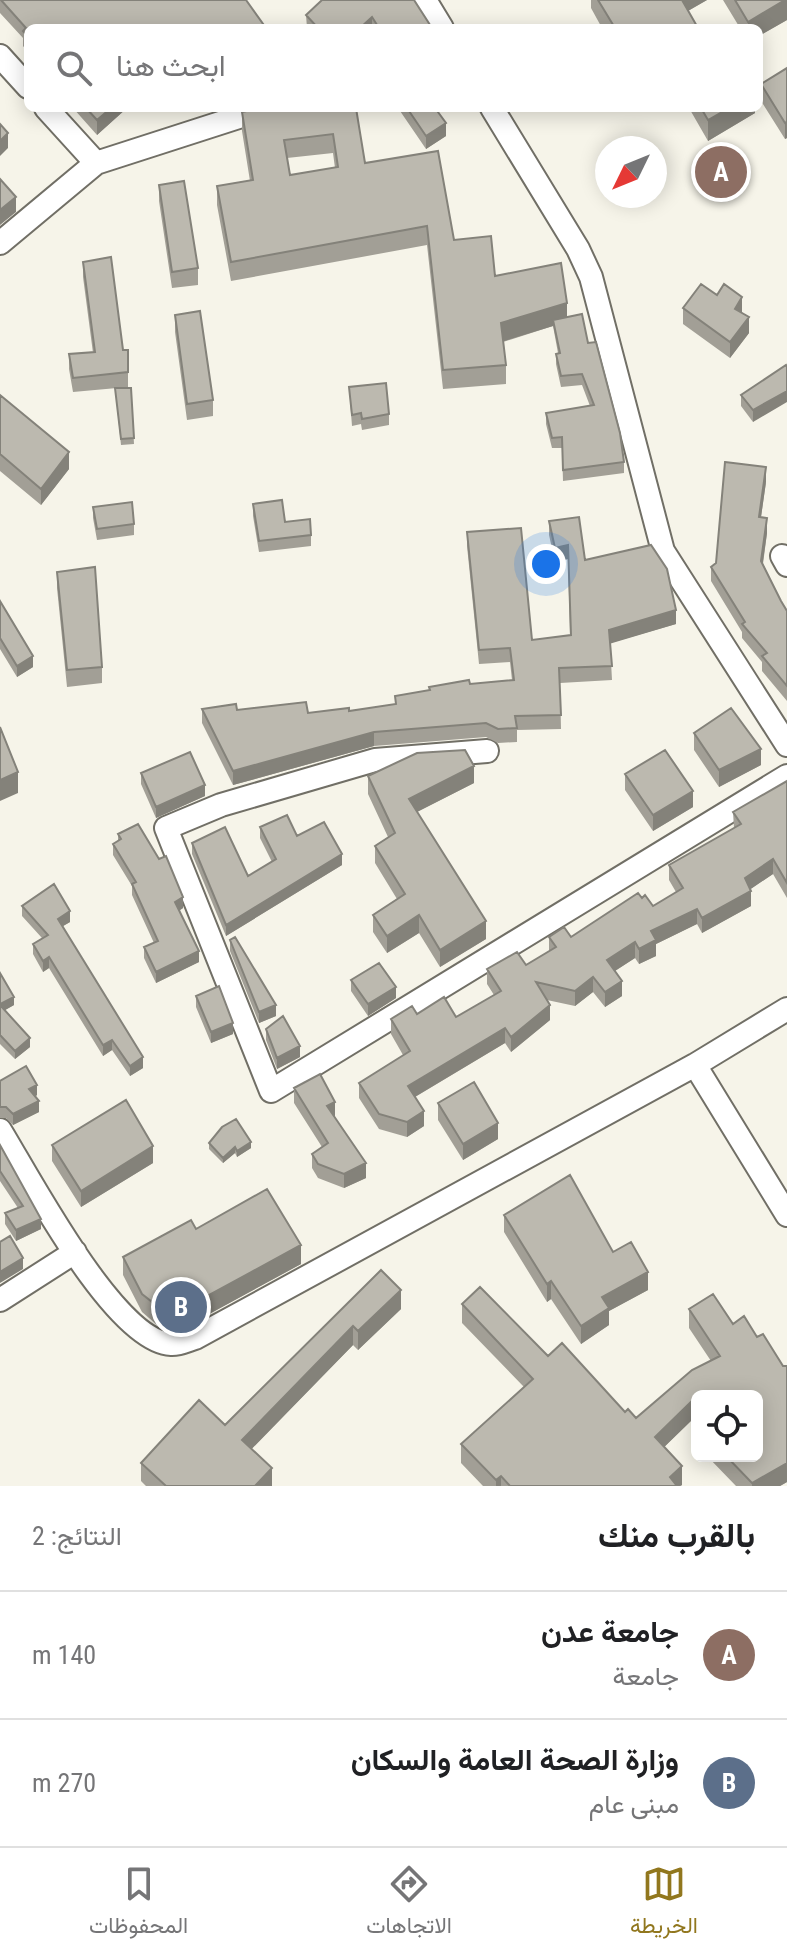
<!DOCTYPE html>
<html lang="ar">
<meta charset="utf-8">
<style>
:root{--surface:#fff;--page:#f6f6f6;--text:#202124;--muted:#757577;--line:#e0e0e0;--accent:#91771e}
body{margin:0;font-family:"Roboto Condensed",Vazirmatn,sans-serif;background:var(--page);color:var(--text);direction:rtl}
.controls{position:absolute;right:24px;bottom:24px;display:grid;overflow:hidden;border-radius:12px;box-shadow:0 4px 20px #0003}
.controls button{width:72px;height:72px;display:grid;place-items:center;padding:0;border:0;border-bottom:2px solid var(--line);background:var(--surface);color:var(--text);font:40px sans-serif}
.compass{position:absolute;left:595px;top:136px;width:72px;height:72px;border-radius:50%;background:var(--surface);box-shadow:0 4px 20px #0003;rotate:227deg}
.you{position:absolute;left:546px;top:564px;width:28px;height:28px;margin:-20px;border:6px solid #fff;border-radius:50%;background:#1a73e8;box-shadow:0 0 0 12px #1a73e833}
.badge{display:grid;place-items:center;width:52px;height:52px;border-radius:50%;background:var(--accent);color:#fff;font-size:26px;font-weight:700}
.pin{position:absolute;translate:-50% -50%;border:4px solid #fff;box-shadow:0 2px 8px #0006}
.list{margin:0;padding:0;list-style:none}
h2{display:flex;justify-content:space-between;align-items:center;height:104px;margin:0;padding:0 32px;font-size:34px}
h2 small{font-size:26px;font-weight:400;color:var(--muted)}
.list li{display:grid;grid-template-columns:52px 1fr auto;gap:24px;align-items:center;box-sizing:border-box;height:128px;padding:0 32px;border-top:2px solid var(--line)}
.list b{display:block;font-size:30px;white-space:nowrap}
.list p{margin:0;font-size:26px;white-space:nowrap;color:var(--muted)}
.list em{font-size:26px;font-style:normal;color:var(--muted)}
.icon{flex:none;width:44px;height:44px;fill:none;stroke:currentColor;stroke-width:2;stroke-linecap:round;stroke-linejoin:round}
.map{position:relative;flex:none;width:787px;height:1486px;overflow:hidden;direction:ltr}
.search{position:absolute;background:var(--surface);box-shadow:0 4px 20px #0003;left:24px;right:24px;top:24px;height:88px;display:flex;align-items:center;gap:20px;box-sizing:border-box;padding:0 28px;border-radius:12px;color:var(--muted);font-size:30px}
.sheet{height:360px;background:var(--surface)}
nav{display:flex;justify-content:space-around;align-items:center;box-sizing:border-box;height:112px;border-top:2px solid var(--line);background:var(--surface);font-size:22px;color:var(--muted)}
nav a{display:grid;justify-items:center;gap:4px}
nav .on{color:var(--accent)}
.map>svg:first-child{display:block}
.lines{fill:none;stroke-linecap:round;stroke-linejoin:round}
.minor-casing{stroke:#716f66;stroke-width:26}
.minor{stroke:#fff;stroke-width:22}
.wall{fill:#a29f96;fill-rule:evenodd}
.shaded-wall{fill:#84827a}
.building{fill:#bcb9af;stroke:#84827a;stroke-width:2;fill-rule:evenodd}
</style>
<div class="map">
<svg width="787" height="1486" viewBox="0 0 787 1486">
<rect width="100%" height="100%" fill="#f6f4e9"/>
<g class="lines">
<defs>
<path id="minor" d="M425,0L442,28
M0,56L28,87
M46,108L96,163
M492,108L578,249L591,277L663,551L787,745
M0,243L96,163L245,115
M782,556L787,565
M487,751L375,760L221,805L166,828L271,1091L787,776
M695,1065L787,1215
M0,1130C29,1177 115,1342 171,1344C178,1345 188,1340 195,1338L695,1065L787,1009
M0,1300L75,1252"/>
</defs>
<!-- minor casing -->
<use href="#minor" class="minor-casing"/>
<!-- minor -->
<use href="#minor" class="minor"/>
</g>
<!-- wall -->
<path class="wall" d="M0,0H246L28,28V52L23,46V38L0,13Z
M322,0L432,28H307L306,15Z
M591,0H707L688,11L698,28H602L591,8Z
M723,0H787V20L759,36V28H740Z
M787,68V138L785,139L761,101V84Z
M73,108H127L97,135Z
M356,108L365,163L495,276L567,317L588,343L624,462V473L563,481L562,448H552L546,424V413L590,406L582,385L561,387L556,364V354L558,353L553,326L503,342L506,365V384L443,389L427,245L231,281L217,205V186L250,181L242,131V112ZM333,153L335,168L290,175L287,158Z
M398,108H435L446,136L426,149Z
M689,108H755V113L708,141Z
M159,185L198,268V285L172,288L159,201Z
M83,262L123,350H128V387L73,392L69,369V354L93,353L83,277Z
M683,308L742,312L749,333L730,358L683,324Z
M175,315L213,400V416L187,420L175,332Z
M786,365L753,422L741,406V395Z
M349,387L389,414V425L362,430L361,424L352,426Z
M115,388H131L134,444L121,445Z
M0,395L69,469L41,505L0,471Z
M766,482L761,517L767,533L763,564L781,601L787,611V701L762,671V662L742,638V632L711,581V567L716,563Z
M253,504L311,535V546L259,552L253,516Z
M93,507L134,524V535L97,540L93,518Z
M549,521L585,560L676,624L610,643L612,680L560,683L561,729L517,730V742L498,743L486,737L374,746L233,785L202,723V709L308,713L349,711L395,704V696L470,684L512,680L510,662L479,664L467,546V532L532,640L570,635L568,559L555,562L549,535Z
M57,572L102,667V683L67,687L57,588Z
M0,601L33,667L17,677L0,649Z
M694,733L761,765L719,787L694,750Z
M141,773L205,796L156,818L141,784Z
M625,774L693,807L653,831L625,790Z
M368,776L474,783L417,812L486,939L440,967L419,933L387,953L373,932V915L397,899L375,863V846L388,837L368,794Z
M787,781V898L773,874L750,889L751,906L702,933L697,924L656,944V956L639,964L635,958L615,971L622,996L605,1007L593,992L575,1006L547,1000L550,1020L511,1052L505,1043L415,1097L424,1126L407,1137L379,1129L359,1098V1083L403,1055L391,1034V1019L417,1014L456,1017L494,995L487,984V969L526,965L549,951V937H571L642,898L653,906L676,892L669,880V865L734,828L733,812Z
M260,827L297,836L342,865L226,936L192,854V843L248,876L272,862L260,838Z
M118,834L183,908L179,911L199,962L156,983L144,958V947L154,943L132,895V886L113,855V844L118,841Z
M22,906L70,922L63,926L143,1068L130,1076L112,1050L103,1056L49,968L43,972L33,954V944L42,938L22,916Z
M230,940L276,1016L259,1023L230,951Z
M0,973L14,1005L5,1010L30,1047L15,1059L0,1044Z
M351,980L396,998L368,1016L351,991Z
M196,996L233,1034L211,1043L196,1007Z
M266,1029L300,1057L277,1069L266,1040Z
M0,1081L37,1095L35,1097L39,1112L13,1125L6,1118H0Z
M294,1088L335,1116V1117L366,1178L344,1188L318,1178L312,1168V1154L322,1147L294,1103Z
M438,1103L498,1139L463,1160L438,1120Z
M209,1143L251,1148L237,1157L235,1153L223,1163L209,1149Z
M0,1145L41,1229L16,1241L5,1224V1213L18,1208L0,1181Z
M52,1145L153,1163L81,1207L52,1161Z
M504,1215L613,1252L648,1290L609,1311V1325L581,1344L551,1299L547,1302L504,1232Z
M196,1229L301,1264L189,1325L174,1330L156,1324L142,1312L123,1275V1257Z
M381,1270L401,1309L358,1350L353,1345L251,1449L272,1486H146L141,1481V1463L225,1425Z
M462,1304L548,1356L625,1412L636,1418L711,1361L689,1328V1309L733,1324L757,1337L783,1366H787V1482L780,1486H736L707,1456H757L697,1396V1429L694,1418L664,1447L682,1485L680,1486H483L461,1463V1444L524,1387L462,1323Z"/>
<!-- shaded-wall -->
<path class="shaded-wall" d="M679,0H707L679,16Z
M785,0H787V20L759,36V28H748V22Z
M372,17V28H360Z
M111,108H127L97,135V120Z
M729,108H755V113L708,141V120Z
M787,122V138L785,139V123Z
M446,123V136L426,149V136Z
M8,133V148L0,156V141Z
M16,197V212L0,225V210Z
M742,297V313L735,309Z
M567,303V322L553,320V326L501,342V323Z
M749,317V333L730,358V342Z
M787,391V402L753,422V410Z
M69,452V469L41,505V489Z
M766,467V482L759,531V517Z
M767,518V533L761,575V561Z
M568,545V559L555,562V548Z
M676,610V624L609,644V630Z
M33,656V667L17,677V666Z
M374,732V746L233,785V771Z
M761,749V765L719,787V770Z
M474,766V783L409,816V799Z
M18,772V793L0,801V780Z
M205,785V796L156,818V807Z
M693,791V807L653,831V815Z
M342,854V865L226,936V925Z
M773,859V874L745,893V878Z
M751,891V906L702,933V918Z
M183,897V908L175,913V902Z
M697,909V924L656,944V956L639,964V949L651,931Z
M70,911V922L58,929V919Z
M419,915V933L387,953V936Z
M486,921V939L440,967V950Z
M635,942V958L607,976V960Z
M199,951V962L156,983V972Z
M49,957V968L43,972V961Z
M593,977V992L575,1006V991Z
M622,981V996L605,1007V992Z
M396,987V998L368,1016V1004Z
M14,997V1005L0,1013V1004Z
M276,1005V1016L259,1023V1012Z
M550,1005V1020L511,1052V1037Z
M233,1023V1034L211,1043V1032Z
M505,1028V1043L408,1101V1086Z
M30,1038V1047L15,1059V1051Z
M112,1040V1050L103,1056V1045Z
M300,1046V1057L277,1069V1058Z
M143,1057V1068L130,1076V1066Z
M37,1085V1095L29,1100V1089Z
M39,1101V1112L13,1125V1114Z
M335,1102V1116L327,1120V1106Z
M424,1111V1126L407,1137V1122Z
M498,1123V1139L463,1160V1144Z
M251,1142V1148L237,1157V1151Z
M153,1146V1163L81,1207V1191Z
M235,1147V1153L223,1163V1158Z
M366,1163V1178L344,1188V1174Z
M41,1219V1229L16,1241V1230Z
M301,1245V1264L189,1325L174,1330V1311Z
M23,1258V1269L0,1283V1272Z
M648,1272V1290L609,1311V1325L581,1344V1326L602,1297Z
M551,1281V1299L547,1302V1284Z
M401,1290V1309L358,1350V1331Z
M353,1326V1345L242,1459V1440Z
M694,1399V1418L655,1456V1437Z
M787,1463V1482L780,1486H752V1483Z
M682,1466V1485L680,1486H670V1477Z
M272,1468V1486H255Z
M501,1476V1486H496V1480Z"/>
<!-- building -->
<path class="building" d="M1,0H246L266,28H28V37L23,31L26,28Z
M322,0H414L432,28H379L372,17L360,28H318L306,15Z
M598,0H682L698,28H615Z
M735,0H785L748,22Z
M787,68V122L785,123L761,84Z
M86,108H111L97,120Z
M260,108H356L365,163L438,151L454,240L491,236L495,276L561,263L567,303L501,323L506,365L443,370L427,226L231,262L217,186L253,180L242,112ZM333,134L338,167L290,175L284,140Z
M407,108H435L446,123L426,136Z
M701,108H729L708,120Z
M0,124L8,133L0,141Z
M0,179L16,197L0,210Z
M184,181L198,268L172,272L159,185Z
M111,257L123,350H128V372L73,378L69,354L95,352L83,262Z
M701,284L717,295L724,284L742,297L735,309L749,317L730,342L683,308Z
M200,311L213,400L187,404L175,315Z
M582,314L588,343L596,342L620,433L624,462L563,470L562,437L552,438L546,413L594,405L582,374L561,376L556,354L560,353L553,320Z
M786,365L787,367V391L753,410L741,395Z
M386,383L389,414L362,419L361,413L352,415L349,387Z
M115,388H131L134,438L121,439Z
M0,395L69,452L41,489L0,454Z
M725,462L766,467L759,517L767,518L761,561L781,601L787,611V686L762,656L767,653L742,624L745,622L711,567L716,563Z
M282,500L285,522L310,519L311,535L259,541L253,504Z
M132,502L134,524L97,529L93,507Z
M579,517L585,560L651,545L667,569L676,610L609,630L612,666L559,668L561,715L515,716L517,728L498,729L486,723L374,732L233,771L202,709L236,704L237,710L306,702L308,713L349,708V711L396,704L395,696L430,690L429,687L469,680L470,684L514,680L510,648L479,650L467,532L521,528L532,640L571,635L568,545L555,548L549,521Z
M95,567L102,667L67,670L57,572Z
M0,601L33,656L17,666L0,638Z
M731,708L761,749L719,770L694,733Z
M0,727L18,772L0,780Z
M465,750L474,766L409,799L486,921L440,950L419,915L387,936L373,915L405,894L375,846L395,833L368,776L417,753Z
M665,750L693,791L653,815L625,774Z
M190,752L205,785L156,807L141,773Z
M787,781V883L773,859L745,878L751,891L702,918L697,909L651,931L656,940L639,949L635,942L607,960L622,981L605,992L593,977L575,991L536,982L550,1005L511,1037L505,1028L408,1086L424,1111L407,1122L379,1114L359,1083L410,1051L391,1019L412,1006L417,1014L444,997L456,1017L501,991L487,969L517,952L526,965L556,947L549,937L564,927L571,937L638,893L642,898L645,895L653,906L683,888L669,865L741,824L733,812Z
M287,815L297,836L324,822L342,854L226,925L192,843L225,827L248,876L276,859L260,827Z
M138,824L159,859L166,856L183,897L175,902L199,951L156,972L144,947L158,941L132,884L136,882L113,844L121,839L118,834Z
M54,884L70,911L58,919L143,1057L130,1066L112,1040L103,1045L49,957L43,961L33,944L48,935L22,906Z
M235,937L276,1005L259,1012L230,940Z
M379,963L396,987L368,1004L351,980Z
M0,973L14,997L0,1004Z
M219,986L233,1023L211,1032L196,996Z
M0,1005L30,1038L15,1051L0,1035Z
M283,1016L300,1046L277,1058L266,1029Z
M26,1066L37,1085L29,1089L39,1101L13,1114L6,1107H0V1081Z
M320,1074L335,1102L327,1106L366,1163L344,1174L318,1164L312,1154L328,1143L294,1088Z
M474,1082L498,1123L463,1144L438,1103Z
M126,1100L153,1146L81,1191L52,1145Z
M236,1119L251,1142L237,1151L235,1147L223,1158L209,1143L222,1127Z
M0,1145L41,1219L16,1230L5,1213L23,1206L0,1171Z
M570,1175L613,1252L631,1242L648,1272L602,1297L609,1308L581,1326L551,1281L547,1284L504,1215Z
M267,1189L301,1245L189,1306L174,1311L156,1305L142,1294L123,1257L191,1220L196,1229Z
M10,1236L23,1258L0,1272V1242Z
M381,1270L401,1290L358,1331L353,1326L242,1440L272,1468L255,1486H166L141,1463L199,1400L225,1425Z
M480,1287L548,1356L562,1343L625,1412L628,1409L636,1418L692,1370L720,1356L689,1309L713,1294L733,1324L744,1316L757,1337L763,1334L783,1366H787V1463L752,1483L726,1456H757V1396H697V1410L694,1399L655,1437L682,1466L670,1477L677,1486H510L501,1476L496,1480L461,1444L533,1379L462,1304Z"/>
</svg>
<div class="controls">
<button><svg class="icon" aria-label="locate" viewBox="0 0 24 24"><circle cx="12" cy="12" r="6"/><path d="M12 2v4M12 18v4M2 12h4M18 12h4"/></svg></button>
</div>
<svg class="compass" viewBox="-18 -18 36 36"><path d="M0-13l5 13h-10z" fill="#e53935"/><path d="M0 13l5-13h-10z" fill="#757577"/></svg>
<div class="you"></div>
<div class="pin badge" style="left:721px;top:172px;background:#8d6e63">A</div>
<div class="pin badge" style="left:181px;top:1307px;background:#5c6f8a">B</div>
<div class="search"><svg class="icon" aria-label="search" viewBox="0 0 24 24"><circle cx="10" cy="10" r="6"/><path d="M15 15l6 6"/></svg>ابحث هنا</div>
</div>
<section class="sheet">
<h2>بالقرب منك<small>النتائج: 2</small></h2>
<ul class="list">
<li><span class="badge" style="background:#8d6e63">A</span><div><b>جامعة عدن</b><p>جامعة</p></div><em>140 m</em></li>
<li><span class="badge" style="background:#5c6f8a">B</span><div><b>وزارة الصحة العامة والسكان</b><p>مبنى عام</p></div><em>270 m</em></li>
</ul>
</section>
<nav>
<a class="on"><svg class="icon" aria-label="map" viewBox="0 0 24 24"><path d="M3 6l6-2 6 2 6-2v14l-6 2-6-2-6 2zM9 4v14M15 6v14"/></svg>الخريطة</a>
<a><svg class="icon" aria-label="directions" viewBox="0 0 24 24"><path d="M12 3l9 9-9 9-9-9zM9 14v-3h6M13 9l2 2-2 2"/></svg>الاتجاهات</a>
<a><svg class="icon" aria-label="saved" viewBox="0 0 24 24"><path d="M7 4h10v16l-5-4-5 4z"/></svg>المحفوظات</a>
</nav>
